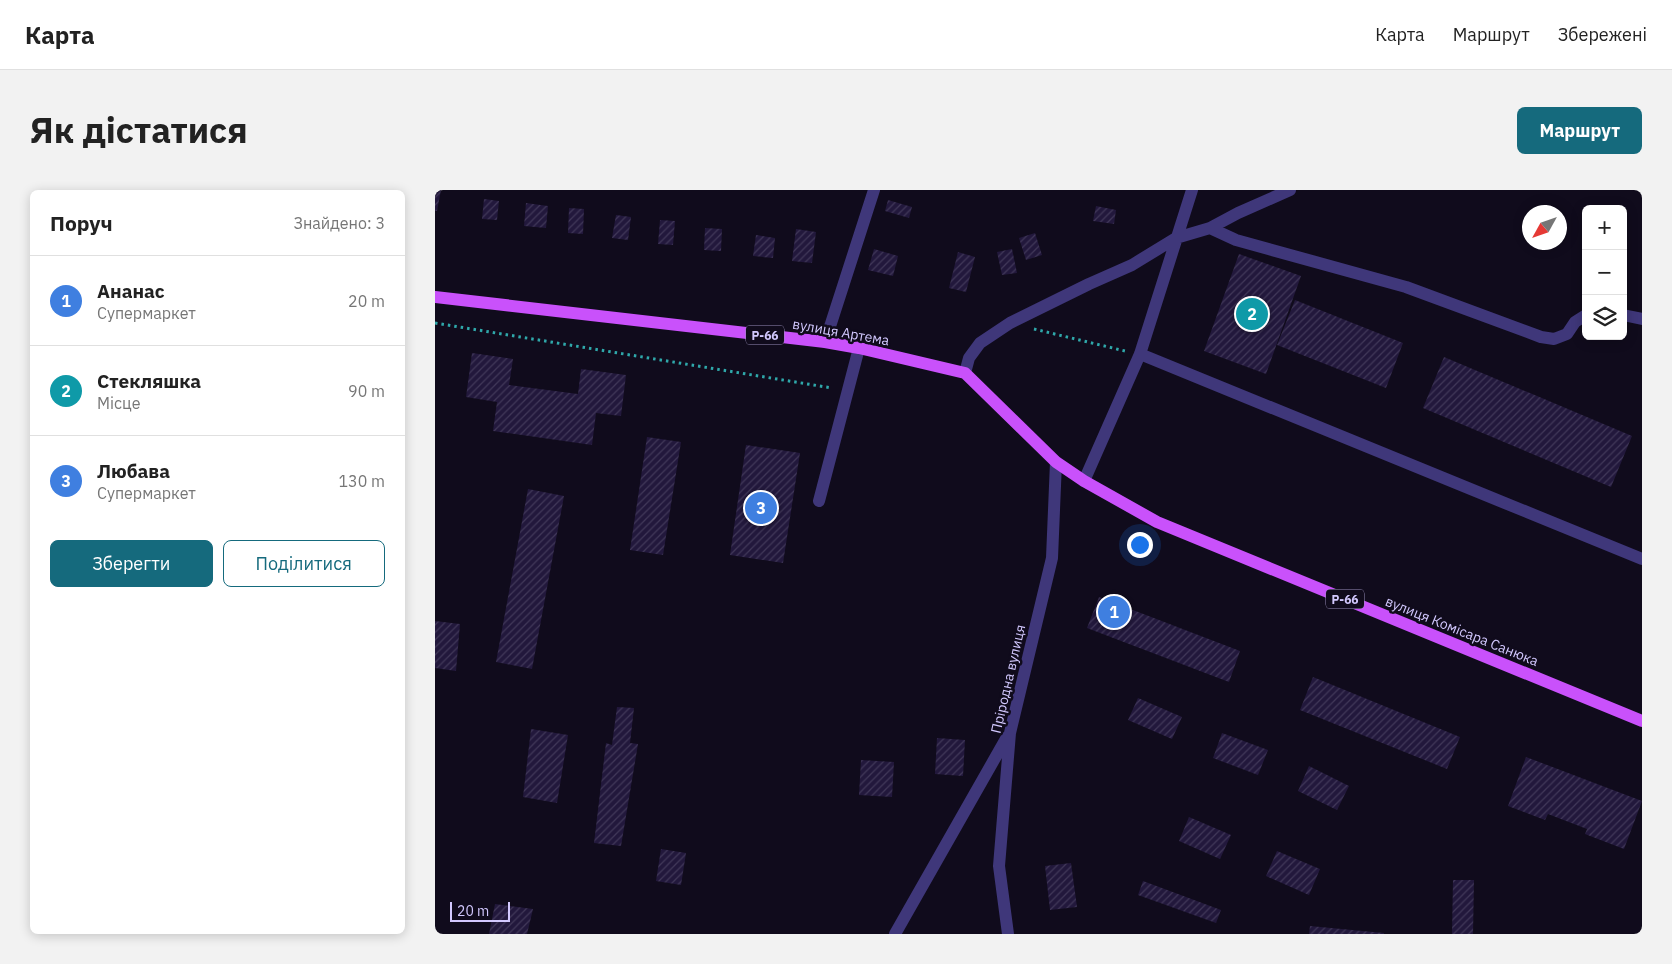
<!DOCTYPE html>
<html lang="uk">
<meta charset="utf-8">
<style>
:root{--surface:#fff;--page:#f2f2f2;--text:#222;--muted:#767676;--line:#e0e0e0;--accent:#156a7d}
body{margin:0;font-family:"IBM Plex Sans",sans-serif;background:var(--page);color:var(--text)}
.controls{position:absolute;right:15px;top:15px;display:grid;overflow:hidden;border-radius:8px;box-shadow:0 2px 12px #0003}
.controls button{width:45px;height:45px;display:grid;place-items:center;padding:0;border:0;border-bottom:1px solid var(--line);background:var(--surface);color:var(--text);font:25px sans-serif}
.compass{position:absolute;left:1087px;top:15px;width:45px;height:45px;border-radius:50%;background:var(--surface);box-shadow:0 2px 12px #0003;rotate:230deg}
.scale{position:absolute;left:15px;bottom:12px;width:60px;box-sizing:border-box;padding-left:5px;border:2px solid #d2c8fe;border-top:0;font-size:14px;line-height:18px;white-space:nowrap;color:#d2c8fe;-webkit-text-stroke:4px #100b1c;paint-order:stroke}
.you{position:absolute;left:704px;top:354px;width:18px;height:18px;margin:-12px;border:4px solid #fff;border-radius:50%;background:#1a73e8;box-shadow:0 0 0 8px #1a73e833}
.badge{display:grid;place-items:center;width:32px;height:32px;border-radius:50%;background:var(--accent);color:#fff;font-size:16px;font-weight:700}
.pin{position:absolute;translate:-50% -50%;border:2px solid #fff;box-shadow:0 1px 5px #0006}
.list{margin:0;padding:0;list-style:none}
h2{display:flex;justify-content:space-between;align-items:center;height:65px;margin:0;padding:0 20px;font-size:21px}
h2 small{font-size:16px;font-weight:400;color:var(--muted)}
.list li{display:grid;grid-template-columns:32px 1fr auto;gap:15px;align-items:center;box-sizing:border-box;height:90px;padding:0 20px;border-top:1px solid var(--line)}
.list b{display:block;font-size:19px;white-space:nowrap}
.list p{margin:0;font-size:16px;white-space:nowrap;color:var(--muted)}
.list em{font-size:16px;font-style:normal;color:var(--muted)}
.actions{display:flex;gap:10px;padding:15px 20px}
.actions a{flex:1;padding:11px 0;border:1px solid var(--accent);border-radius:8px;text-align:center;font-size:18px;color:var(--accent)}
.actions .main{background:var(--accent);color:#fff}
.icon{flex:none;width:28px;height:28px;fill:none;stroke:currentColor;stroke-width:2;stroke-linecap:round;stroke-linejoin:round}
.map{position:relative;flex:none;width:1207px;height:744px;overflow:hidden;border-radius:8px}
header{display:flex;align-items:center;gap:30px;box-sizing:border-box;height:70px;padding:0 25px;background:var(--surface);border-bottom:1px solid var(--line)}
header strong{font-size:24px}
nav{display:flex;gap:28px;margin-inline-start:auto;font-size:18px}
.intro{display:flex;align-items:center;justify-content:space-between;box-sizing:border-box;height:120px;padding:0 30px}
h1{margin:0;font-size:35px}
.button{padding:12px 22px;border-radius:8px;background:var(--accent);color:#fff;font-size:18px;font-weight:700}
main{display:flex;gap:30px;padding:0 30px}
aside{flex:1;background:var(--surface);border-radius:8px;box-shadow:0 2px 12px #0003}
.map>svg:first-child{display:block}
.building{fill:url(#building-hatch)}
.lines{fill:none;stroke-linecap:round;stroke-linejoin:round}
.path{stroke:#2fa8aa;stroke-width:3;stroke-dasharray:2.5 4;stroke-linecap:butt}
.minor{stroke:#3f377a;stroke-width:12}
.major{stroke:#c951fb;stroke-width:12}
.labels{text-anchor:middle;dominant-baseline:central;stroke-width:5;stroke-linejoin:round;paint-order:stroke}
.shield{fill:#100b1c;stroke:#988fba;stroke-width:1}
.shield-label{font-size:12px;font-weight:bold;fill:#d2c8fe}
.street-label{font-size:14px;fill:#d2c8fe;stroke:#100b1c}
</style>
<header>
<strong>Карта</strong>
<nav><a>Карта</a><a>Маршрут</a><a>Збережені</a></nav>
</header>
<div class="intro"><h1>Як дістатися</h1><a class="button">Маршрут</a></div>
<main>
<aside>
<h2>Поруч<small>Знайдено: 3</small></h2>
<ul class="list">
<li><span class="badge" style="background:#3f7fe0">1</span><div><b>Ананас</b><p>Супермаркет</p></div><em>20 m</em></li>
<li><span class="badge" style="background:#0f9aa8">2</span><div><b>Стекляшка</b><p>Місце</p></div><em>90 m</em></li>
<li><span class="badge" style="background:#3f7fe0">3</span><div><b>Любава</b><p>Супермаркет</p></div><em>130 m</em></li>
</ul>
<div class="actions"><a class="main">Зберегти</a><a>Поділитися</a></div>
</aside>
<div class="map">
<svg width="1207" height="744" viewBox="0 0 1207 744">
<defs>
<pattern id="building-hatch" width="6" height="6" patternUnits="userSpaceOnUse" patternTransform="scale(1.25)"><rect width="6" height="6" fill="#22183c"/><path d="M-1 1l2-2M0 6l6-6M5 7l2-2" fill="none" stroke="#413859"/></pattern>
</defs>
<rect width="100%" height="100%" fill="#100b1c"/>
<!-- building -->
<path class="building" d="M0,0H6L2,21H0Z
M49,9L64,11L62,30L47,29Z
M453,10L477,17L474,28L450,21Z
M91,13L113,16L111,38L89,36Z
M661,16L681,20L679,34L658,31Z
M134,18L149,19L148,44L133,43Z
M181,25L196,27L193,50L177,48Z
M225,30L240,31L238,55L223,54Z
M270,38L287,39L286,61L269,60Z
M361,39L381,42L377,73L357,71Z
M600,43L607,65L591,70L584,48Z
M321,45L340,48L338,68L318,66Z
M439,59L463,66L458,86L433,80Z
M577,59L582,83L567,85L562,62Z
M523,62L540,67L531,102L514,98Z
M804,64L866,86L831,184L769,161Z
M860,110L968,153L951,198L842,155Z
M37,163L78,169L74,195L143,204L146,179L191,185L186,226L161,223L157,255L58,241L62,212L31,207Z
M1009,167L1197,246L1176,297L988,218Z
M212,247L246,252L228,365L195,360Z
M311,255L365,263L348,373L295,365Z
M93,299L129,306L97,479L61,472Z
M664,407L805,461L794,492L652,438Z
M0,431L25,434L21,481L0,478Z
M878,487L1025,547L1012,579L865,520Z
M703,508L747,527L737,549L693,530Z
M182,517L199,518L195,553L203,554L186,656L159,653L171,553L177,555Z
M96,539L133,545L122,613L88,607Z
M787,543L833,560L823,585L778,568Z
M502,548L530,550L528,586L500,584Z
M1091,567L1207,611L1189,659L1150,644L1152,639L1113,624L1110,630L1073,616Z
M426,570L459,572L457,607L424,605Z
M874,576L914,596L902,620L863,601Z
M754,627L796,645L785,669L744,651Z
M226,659L251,663L246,695L221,691Z
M842,661L885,679L874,705L831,686Z
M636,673L642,717L615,720L610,676Z
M1018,690H1039L1038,744H1017Z
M708,691L786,720L781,733L703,705Z
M60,714L98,719L92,744H54Z
M875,736L949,743V744H874Z"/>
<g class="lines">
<!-- path -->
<path class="path" d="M0,133L397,198
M599,139L690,161"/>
<!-- minor -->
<path class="minor" d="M775,38L801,50L971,97L1106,147L1119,149L1132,144L1140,132L1151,125
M1188,125L1207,129
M390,152L439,0
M705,164L1207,369
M530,183L534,168L545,153L575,133L654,94L697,75L741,48L775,38L803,23L855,0
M649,291L705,164L757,0
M384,311L424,158
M460,744L572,547
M573,744L564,676L575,543L617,368L621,272"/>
<!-- major -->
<path class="major" d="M0,107L390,152L424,158L530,183L621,272L649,291L722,332L1207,531"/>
</g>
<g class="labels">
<!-- shield labels -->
<g class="shield">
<rect x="311" y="135.5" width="38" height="19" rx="4"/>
<rect x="891" y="399.5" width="38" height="19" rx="4"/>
</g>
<g class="shield-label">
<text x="330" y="145">Р-66</text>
<text x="910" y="409">Р-66</text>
</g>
<!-- street labels -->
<g class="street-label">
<text transform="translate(406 142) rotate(10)">вулиця Артема</text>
<text transform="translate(1027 441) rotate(22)">вулиця Комісара Санюка</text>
<text transform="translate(573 489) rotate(-77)">Пріродна вулиця</text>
</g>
</g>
</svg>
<div class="controls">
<button>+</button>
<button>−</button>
<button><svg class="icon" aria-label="layers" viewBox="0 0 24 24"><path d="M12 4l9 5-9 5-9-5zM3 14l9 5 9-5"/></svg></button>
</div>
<svg class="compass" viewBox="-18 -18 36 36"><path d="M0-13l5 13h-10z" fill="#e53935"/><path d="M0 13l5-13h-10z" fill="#767676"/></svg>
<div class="scale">20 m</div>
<div class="you"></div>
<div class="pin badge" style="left:679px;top:422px;background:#3f7fe0">1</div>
<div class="pin badge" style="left:817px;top:124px;background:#0f9aa8">2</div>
<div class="pin badge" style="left:326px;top:318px;background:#3f7fe0">3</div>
</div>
</main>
